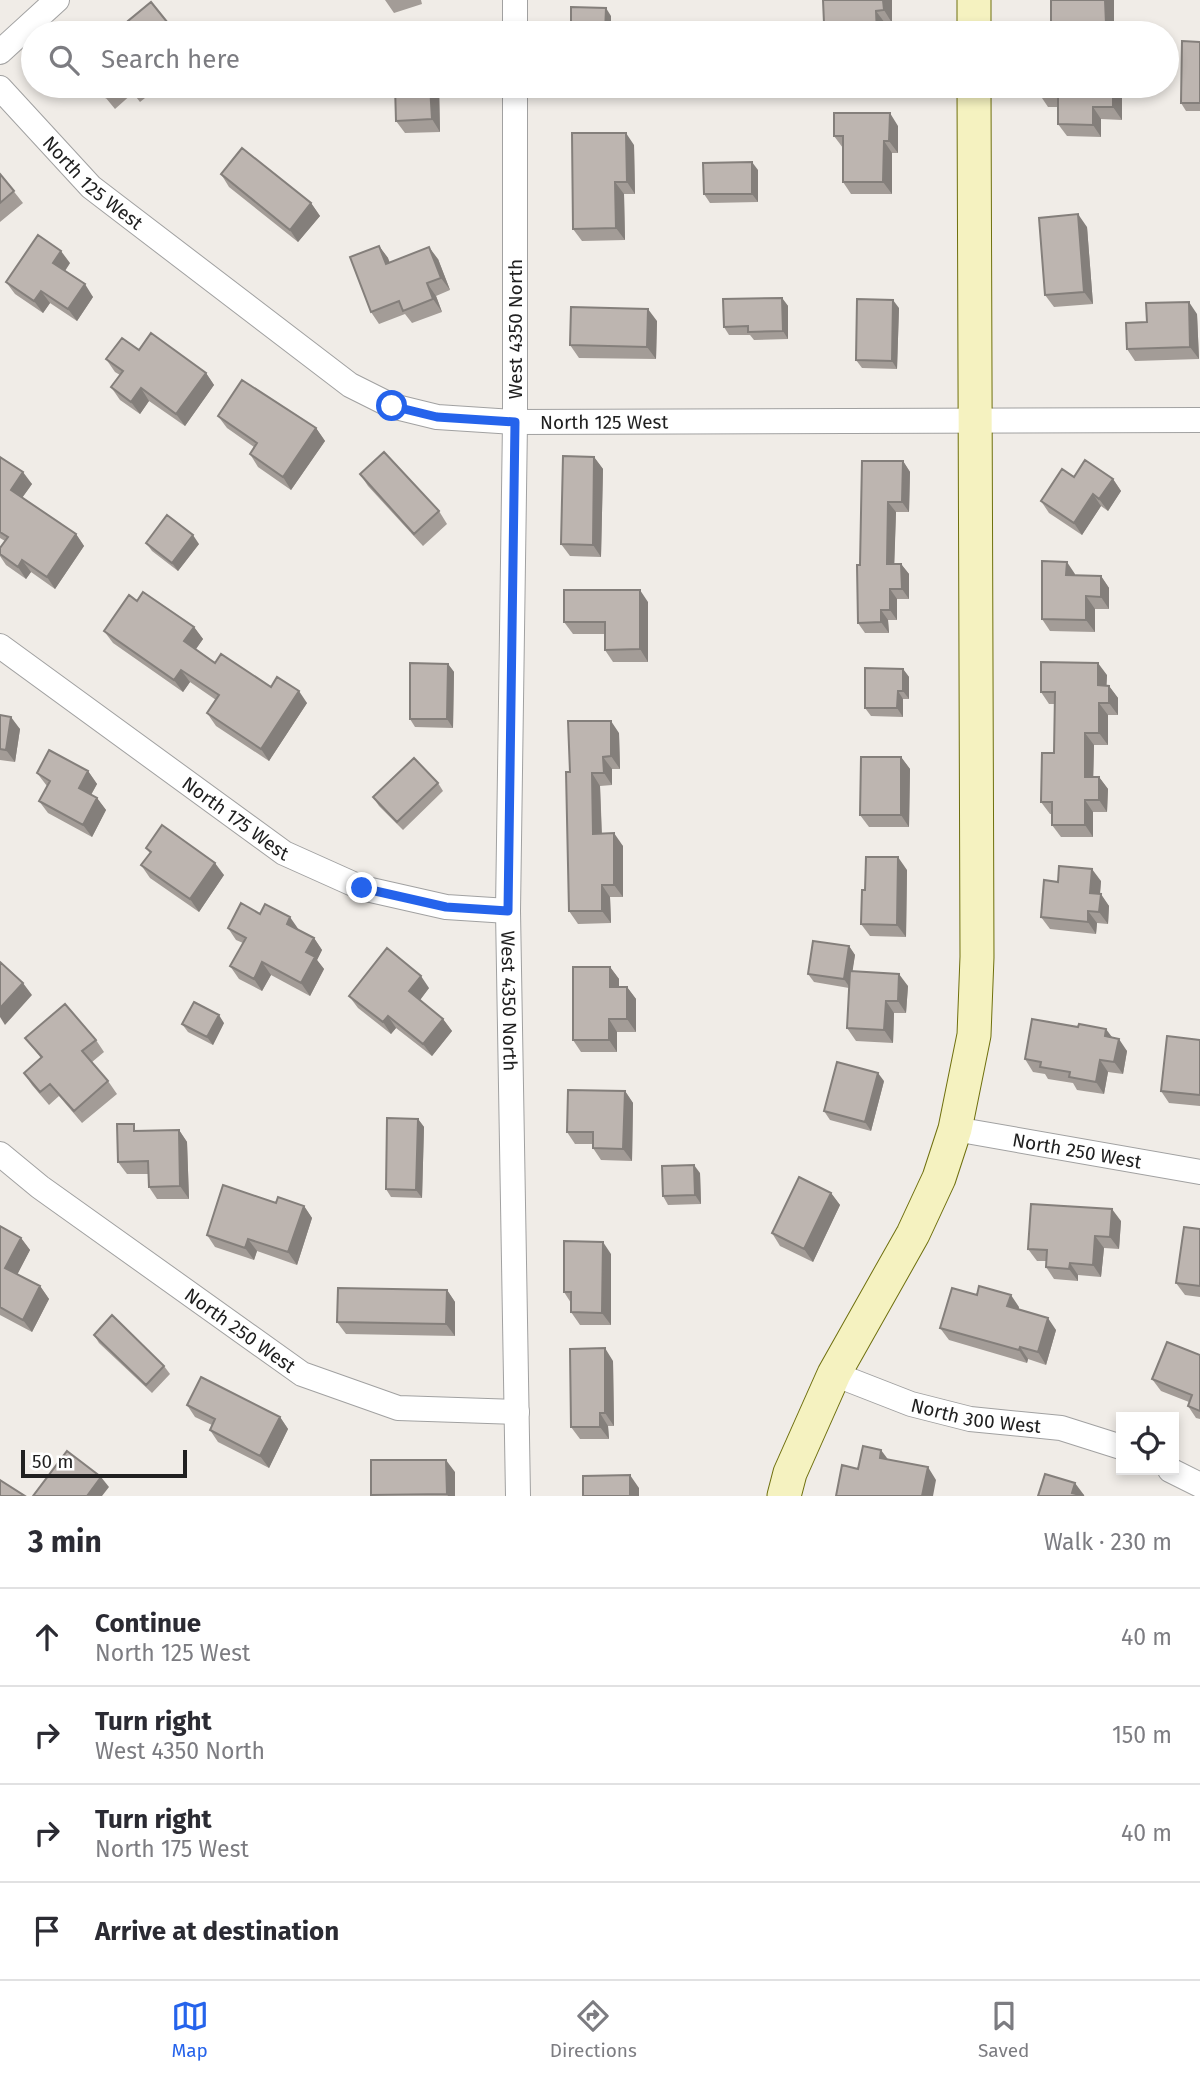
<!DOCTYPE html>
<meta charset="utf-8">
<style>
:root{--surface:#fff;--page:#f7f7f7;--text:#2b2b33;--muted:#7c7c81;--line:#e1e1e2;--accent:#2563eb}
body{margin:0;font-family:"Fira Sans",sans-serif;background:var(--page);color:var(--text)}
.controls{position:absolute;right:21px;bottom:21px;display:grid;overflow:hidden;border-radius:0px;box-shadow:0 4px 10px #0003}
.controls button{width:63px;height:63px;display:grid;place-items:center;padding:0;border:0;border-bottom:2px solid var(--line);background:var(--surface);color:var(--text);font:35px sans-serif}
.scale{position:absolute;left:21px;bottom:18px;width:166px;box-sizing:border-box;padding-left:7px;border:4px solid #202020;border-top:0;font-size:19px;line-height:24px;white-space:nowrap;color:#202020;-webkit-text-stroke:5px #fff;paint-order:stroke}
.stop{position:absolute;width:21px;height:21px;margin:-16px;border:5px solid #2563eb;border-radius:50%;background:#fff}
.stop.end{background:#2563eb;border-color:#fff;box-shadow:0 2px 7px #0008}
.list{margin:0;padding:0;list-style:none}
h2{display:flex;justify-content:space-between;align-items:center;height:91px;margin:0;padding:0 28px;font-size:30px}
h2 small{font-size:23px;font-weight:400;color:var(--muted)}
.list li{display:grid;grid-template-columns:46px 1fr auto;gap:21px;align-items:center;box-sizing:border-box;height:98px;padding:0 28px;border-top:2px solid var(--line)}
.list b{display:block;font-size:26px;white-space:nowrap}
.list p{margin:0;font-size:23px;white-space:nowrap;color:var(--muted)}
.list em{font-size:23px;font-style:normal;color:var(--muted)}
.icon{flex:none;width:38px;height:38px;fill:none;stroke:currentColor;stroke-width:2;stroke-linecap:round;stroke-linejoin:round}
.map{position:relative;flex:none;width:1200px;height:1496px;overflow:hidden}
.search{position:absolute;background:var(--surface);box-shadow:0 4px 10px #0003;left:21px;right:21px;top:21px;height:77px;display:flex;align-items:center;gap:18px;box-sizing:border-box;padding:0 24px;border-radius:38px;color:var(--muted);font-size:26px}
.sheet{height:483px;background:var(--surface)}
nav{display:flex;justify-content:space-around;align-items:center;box-sizing:border-box;height:98px;border-top:2px solid var(--line);background:var(--surface);font-size:19px;color:var(--muted)}
nav a{display:grid;justify-items:center;gap:4px}
nav .on{color:var(--accent)}
.map>svg:first-child{display:block}
.lines{fill:none;stroke-linecap:round;stroke-linejoin:round}
.street-casing{stroke:#a1a1a1;stroke-width:26}
.secondary-casing{stroke:#6f700e;stroke-width:35}
.street{stroke:#fff;stroke-width:24}
.secondary{stroke:#f5f2c0;stroke-width:33}
.wall{fill:#a39c97}
.shaded-wall{fill:#847f7b}
.building{fill:#bdb5b0;stroke:#847f7b;stroke-width:2}
.route{stroke:#2563eb;stroke-width:9}
.labels{text-anchor:middle;dominant-baseline:central;stroke-width:5;stroke-linejoin:round;paint-order:stroke}
.street-label{font-size:19px;fill:#202020;stroke:#fff}
</style>
<div class="map">
<svg width="1200" height="1496" viewBox="0 0 1200 1496">
<rect width="100%" height="100%" fill="#f0ece7"/>
<g class="lines">
<defs>
<g id="street">
<path d="M515,33V0"/>
<path d="M0,52L57,0"/>
<path id="s1" d="M515,86V422L508,911L518,1496"/>
<path id="s2" d="M0,88L91,187L350,385L392,406L437,417L515,422L1200,420"/>
<path id="s3" d="M0,646L284,853L362,888L446,907L508,911"/>
<path id="s4" d="M955,1129L1200,1172"/>
<path id="s5" d="M0,1154L40,1187L302,1374L398,1408L517,1412"/>
<path id="s6" d="M834,1374L911,1404L970,1419L1061,1428L1121,1447"/>
<path d="M1170,1470L1200,1485"/>
</g>
<path id="secondary" d="M974,0V33
M784,1496L790,1473L834,1374L913,1234L939,1178L955,1129L974,1035L977,957L974,86"/>
</defs>
<!-- street casing -->
<use href="#street" class="street-casing"/>
<!-- secondary casing -->
<use href="#secondary" class="secondary-casing"/>
<!-- street -->
<use href="#street" class="street"/>
<!-- secondary -->
<use href="#secondary" class="secondary"/>
</g>
<!-- wall -->
<path class="wall" d="M385,0H421L422,4L394,13Z
M823,0H892V23H885V33H831L824,23Z
M1114,0V33H1051Z
M1200,42V111H1186L1181,103Z
M96,86H160L140,102L133,93L115,109Z
M439,86L440,132L405,133L396,121Z
M1040,86H1122V120L1101,119V137L1067,136L1058,124V107H1048L1040,95Z
M898,126V153H892V194H851L843,182V148L834,136Z
M634,145L635,194H624L625,240L582,241L573,229Z
M758,170V202L710,203L704,194Z
M0,174L23,203L0,222Z
M221,174L311,203L320,216L298,242L229,187Z
M1087,227L1093,304L1054,307L1045,295Z
M379,246L388,258L389,263L438,259L450,290L436,296L442,312L412,323L405,314L379,324L371,312Z
M70,263L65,271L93,297L77,321L50,303L43,313L15,294L6,282Z
M782,298L788,306V339L754,340L750,335H729L724,327Z
M899,308L897,369L862,368L856,360Z
M1197,314L1199,359L1135,361L1127,349L1147,322Z
M657,321L656,359L579,358L570,345Z
M139,350L206,373L214,385L185,426L149,401L140,414L120,400L111,387L120,375L115,372L106,359Z
M218,416L316,428L325,441L291,490L258,467L250,454L254,447L227,428Z
M0,457L32,484L22,498L76,534L84,546L55,589L31,572L26,579L6,565L0,556V548L5,541L0,538Z
M594,457L603,469L601,557L570,556L561,544Z
M903,461L910,472L909,512H896L894,564H901L909,574V599H897V620H888L889,633H865L858,623L860,565Z
M360,474L439,511L447,524L423,546L368,486Z
M1074,477L1113,479L1121,491L1108,511L1101,506L1082,535L1049,513L1041,501Z
M146,543L199,544L178,571L152,551Z
M1075,574V575L1101,576L1109,588V609H1095V632L1050,631L1042,619Z
M137,601L194,627L203,639L196,649L215,663L307,703L269,761L216,726L207,713L216,700L190,682L183,692L113,643L104,631Z
M648,602V662H613L605,650V634H573L564,622Z
M448,664L454,672L453,728L415,727L410,719Z
M903,669L909,677V699H903V717L871,716L865,708Z
M1107,675L1106,686H1109L1118,698V715H1108V745H1094L1093,777H1099L1108,789L1107,812H1093V837H1061L1052,825V814H1050L1041,802L1054,753L1055,704H1049L1041,692Z
M0,715L20,729L15,762L0,760Z
M619,733L620,769H612V785L600,786L602,833L623,846V897H610L611,923L578,924L569,911L570,772Z
M901,757L910,769L909,827H869L860,815Z
M88,771L97,784L91,795L97,798L106,810L92,837L48,813L39,801L47,786L37,773Z
M438,783L443,791L403,830L379,806L373,797Z
M146,848L224,875L199,912L150,878L141,865L150,853Z
M907,870L906,937L870,936L861,924L865,890Z
M1101,881L1100,894L1109,906L1108,924L1097,923L1096,934L1050,929L1041,917L1058,882Z
M260,914L299,930L314,938L322,950L317,960L324,969L310,996L271,975L262,991L239,979L230,966L243,943L236,940L228,928Z
M849,946L855,955L852,971L908,986L906,1013H894L893,1043L856,1041L847,1028L849,988L814,982L808,974Z
M610,967L619,979V987H627L636,999V1032H617V1052H581L573,1040Z
M429,988L420,1000L443,1019L452,1031L432,1056L396,1028L391,1034L358,1008L349,996Z
M224,1023L213,1045L188,1032L182,1024Z
M25,1038L96,1040L104,1052L92,1062L108,1081L117,1094L82,1123L59,1096L49,1105L32,1085L24,1073L41,1058Z
M1112,1038L1127,1051L1123,1074L1108,1072L1104,1094L1077,1090L1073,1083L1048,1079L1045,1074L1033,1072L1025,1059Z
M1200,1040V1106L1169,1103L1161,1091Z
M884,1081L871,1131L830,1120L824,1111Z
M625,1091L633,1103L632,1161L601,1160L593,1148V1144H575L567,1132Z
M418,1119L424,1127L422,1198L391,1197L386,1189Z
M179,1130L187,1142L189,1199H157L149,1187L148,1174H127L118,1162L139,1131Z
M700,1173L701,1204L668,1205L663,1196Z
M831,1193L840,1205L813,1262L780,1246L772,1233Z
M276,1203L304,1206L312,1218L297,1265L257,1251L254,1260L215,1247L207,1235Z
M1121,1221L1119,1249L1104,1248L1101,1277L1078,1275V1281L1054,1279L1046,1267V1261H1037L1028,1249Z
M0,1226L21,1238L30,1250L17,1274L40,1286L49,1299L32,1332L0,1315Z
M1200,1229V1297L1185,1295L1176,1283Z
M611,1254V1325H580L571,1312V1303L564,1292Z
M447,1290L455,1302V1336L346,1334L337,1322Z
M1019,1307V1309L1056,1330L1046,1365L1028,1359L1027,1363L949,1340L940,1328Z
M94,1335L164,1366L170,1374L152,1393L99,1343Z
M1200,1355V1419L1196,1418L1188,1406L1189,1402L1161,1391L1152,1379Z
M613,1361L614,1426H608L609,1439H580L571,1427Z
M187,1405L280,1417L288,1429L269,1468L218,1442L210,1430L212,1425L195,1417Z
M455,1472V1496L371,1495Z"/>
<!-- shaded-wall -->
<path class="shaded-wall" d="M883,0H892V23L884,10Z
M1105,0H1114V33H1112L1106,24Z
M606,8L611,16V33H605Z
M876,11L885,23V33H877Z
M1074,24L1080,33H1074Z
M430,86H439L440,132L432,119Z
M1113,86H1122V120L1113,107Z
M1093,107L1101,119V137L1093,125Z
M890,113L898,126V153L889,141Z
M626,133L634,145L635,194L627,182Z
M884,141L892,153V194L883,182Z
M752,162L758,170V202L752,194Z
M615,182L624,194L625,240L616,228Z
M311,203L320,216L298,242L290,230Z
M1078,214L1087,227L1093,304L1084,292Z
M379,246L388,258L395,276L386,264Z
M429,247L438,259L450,290L441,278Z
M61,251L70,263L62,275L53,263Z
M427,283L436,296L442,312L433,299Z
M85,284L93,297L77,321L68,309Z
M41,291L50,303L43,313L34,301Z
M782,298L788,306V339L783,331Z
M893,300L899,308L897,369L892,361Z
M1189,302L1197,314L1199,359L1190,347Z
M648,309L657,321L656,359L647,347Z
M206,373L214,385L185,426L176,414Z
M141,388L149,401L140,414L131,402Z
M316,428L325,441L291,490L283,477Z
M594,457L603,469L601,557L593,545Z
M903,461L910,472L909,512L902,502Z
M23,472L32,484L19,502L11,490Z
M1113,479L1121,491L1108,511L1099,499Z
M1093,494L1101,506L1082,535L1074,523Z
M888,502L896,512L894,574L887,564Z
M76,534L84,546L55,589L47,577Z
M193,535L199,544L178,571L172,563Z
M22,560L31,572L26,579L18,567Z
M1067,562L1075,574V587L1066,575Z
M901,564L909,574V599L902,589Z
M1101,576L1109,588V609L1101,597Z
M890,589L897,599V620L890,610Z
M640,590L648,602V662L640,649Z
M1086,596L1095,609V632L1086,620Z
M881,610L888,620L889,633L881,622Z
M194,627L203,639L193,653L184,641Z
M1098,663L1107,675L1106,698L1098,685Z
M448,664L454,672L453,728L447,719Z
M903,669L909,677V699L903,691Z
M181,670L190,682L183,692L174,680Z
M1109,686L1118,698V715L1109,703Z
M299,691L307,703L269,761L261,749Z
M898,691L903,699V717L897,708Z
M1099,703L1108,715V745L1099,733Z
M11,717L20,729L15,762L6,750Z
M611,721L619,733L620,769L611,756Z
M1085,733L1094,745L1093,789L1085,777Z
M603,757L612,769V785L604,773Z
M901,757L910,769L909,827L901,815Z
M88,771L97,784L88,800L79,788Z
M592,773L600,786L602,846L593,834Z
M1099,777L1108,789L1107,812L1099,800Z
M97,798L106,810L92,837L83,825Z
M1085,800L1093,812V837L1085,825Z
M614,833L623,846V897L614,885Z
M898,857L907,870L906,937L897,925Z
M215,863L224,875L199,912L190,899Z
M1092,869L1101,881L1099,905L1090,893Z
M602,885L610,897L611,923L602,911Z
M1101,894L1109,906L1108,924L1099,912Z
M1088,911L1097,923L1096,934L1088,922Z
M290,917L299,930L287,924Z
M314,938L322,950L317,960L324,969L310,996L301,983L306,952Z
M849,946L855,955L850,988L844,979Z
M262,962L271,975L262,991L254,979Z
M610,967L619,979V999L610,987Z
M899,974L908,986L906,1013L898,1001Z
M421,976L429,988L417,1004L409,991Z
M23,983L32,995L5,1025L0,1017V1008Z
M627,987L636,999V1032L627,1019Z
M886,1001L894,1013L893,1043L884,1030Z
M219,1015L224,1023L213,1045L207,1037Z
M388,1016L396,1028L391,1034L383,1022Z
M443,1019L452,1031L432,1056L423,1044Z
M609,1019L617,1032V1052L609,1040Z
M1106,1029L1115,1041L1105,1036Z
M1119,1039L1127,1051L1123,1074L1114,1062Z
M1100,1060L1108,1072L1104,1094L1096,1082Z
M878,1073L884,1081L871,1131L865,1122Z
M625,1091L633,1103L632,1161L623,1149Z
M418,1119L424,1127L422,1198L416,1190Z
M179,1130L187,1142L189,1199L180,1186Z
M694,1165L700,1173L701,1204L695,1195Z
M831,1193L840,1205L813,1262L804,1249Z
M304,1206L312,1218L297,1265L288,1252Z
M1112,1209L1121,1221L1119,1249L1110,1237Z
M1095,1236L1104,1248L1101,1277L1093,1265Z
M21,1238L30,1250L14,1281L5,1268Z
M248,1239L257,1251L254,1260L245,1248Z
M603,1242L611,1254V1325L602,1313Z
M1070,1263L1078,1275V1281L1069,1269Z
M40,1286L49,1299L32,1332L23,1320Z
M447,1290L455,1302V1336L446,1324Z
M1011,1295L1019,1307L1016,1318L1007,1306Z
M1048,1318L1056,1330L1046,1365L1038,1352Z
M1020,1347L1028,1359L1027,1363L1019,1350Z
M605,1348L613,1361L614,1426L605,1413Z
M600,1413L608,1426L609,1439L600,1427Z
M280,1417L288,1429L269,1468L260,1456Z
M881,1450L890,1462L880,1458Z
M446,1460L455,1472V1496H448L447,1494Z
M928,1467L936,1480L933,1496H922Z
M630,1475L639,1488V1496H630Z
M101,1477L109,1487L102,1496H87Z
M1075,1483L1084,1495V1496L1072,1493Z"/>
<!-- building -->
<path class="building" d="M823,0H883L884,10L876,11L877,33H832V23H824Z
M1051,0H1105L1106,24H1074V33H1051Z
M151,2L176,33H123L132,26L128,21Z
M571,7L606,8L605,33H571Z
M1182,41L1200,42V103H1181Z
M97,86H119L106,97Z
M395,86H430L432,119L396,121Z
M1040,86H1113V107H1093V125L1058,124V95H1040Z
M834,113H890L889,141H884L883,182H843V136H834Z
M572,133H626L627,182H615L616,228L573,229Z
M242,148L311,203L290,230L221,174Z
M752,162V194H704L703,163Z
M0,174L14,191L0,203Z
M1078,214L1084,292L1045,295L1039,218Z
M38,235L61,251L53,263L85,284L68,309L41,291L34,301L6,282Z
M379,246L386,264L429,247L441,278L427,283L433,299L403,311L399,301L371,312L350,257Z
M782,298L783,331L748,332V326L724,327L723,299Z
M857,299L893,300L892,361L856,360Z
M1189,302L1190,347L1127,349L1126,323L1147,322L1146,303Z
M571,307L648,309L647,347L570,345Z
M151,333L206,373L176,414L141,388L131,402L111,387L123,371L106,359L122,338L139,350Z
M242,380L316,428L283,477L250,454L257,443L218,416Z
M384,452L439,511L414,534L360,474Z
M563,456L594,457L593,545L561,544Z
M0,457L23,472L11,490L76,534L47,577L22,560L18,567L0,554V548L8,537L0,532Z
M1085,460L1113,479L1099,499L1093,494L1074,523L1041,501L1062,469L1074,477Z
M862,461H903L902,502H888L887,564H901L902,589H890V610H881V622L858,623L857,565H860Z
M167,515L193,535L172,563L146,543Z
M1042,561L1067,562L1066,575L1101,576V597L1086,596V620L1042,619Z
M564,590H640V649L605,650V622H564Z
M143,592L194,627L184,641L215,663L221,654L271,687L277,677L299,691L261,749L207,713L219,695L181,670L174,680L104,631L129,595L137,601Z
M1041,662L1098,663V685L1109,686V703H1099V733H1085V777H1099V800H1085V825H1052V802H1041L1042,753H1054L1055,692H1041Z
M410,663L448,664L447,719H410Z
M865,668L903,669V691H898L897,708H865Z
M0,715L11,717L6,750L0,749Z
M568,721H611V756L603,757L604,773H592L593,834L614,833V885H602V911H569L566,772H570Z
M49,750L88,771L79,788L97,798L83,825L39,801L50,781L37,773Z
M861,757H901V815H860Z
M414,758L438,783L397,822L373,797Z
M162,825L215,863L190,899L141,865L151,852L146,848Z
M866,857H898L897,925L861,924L862,890H865Z
M1059,866L1092,869L1090,893L1101,894L1099,912L1088,911V922L1041,917L1044,880L1058,882Z
M241,903L260,914L265,904L290,917L287,924L314,938L306,952L315,957L301,983L262,962L254,979L230,966L246,938L228,928Z
M813,941L849,946L844,979L808,974Z
M387,948L421,976L409,991L443,1019L423,1044L388,1016L383,1022L349,996Z
M0,962L23,983L0,1008Z
M573,967H610V987H627V1019H609V1040H573Z
M850,971L899,974L898,1001H886L884,1030L847,1028Z
M194,1002L219,1015L207,1037L182,1024Z
M65,1004L96,1040L82,1051L108,1081L74,1111L50,1084L40,1092L24,1073L42,1057L25,1038Z
M1032,1019L1078,1027L1079,1024L1106,1029L1105,1036L1119,1039L1114,1062L1100,1060L1096,1082L1069,1077L1070,1072L1040,1067L1041,1062L1025,1059Z
M1167,1036L1200,1040V1095L1161,1091Z
M837,1062L878,1073L865,1122L824,1111Z
M568,1090L625,1091L623,1149L593,1148V1132H567Z
M387,1118L418,1119L416,1190L386,1189Z
M117,1124H134V1131L179,1130L180,1186L149,1187L148,1161L118,1162Z
M694,1165L695,1195L663,1196L662,1166Z
M799,1177L831,1193L804,1249L772,1233Z
M223,1185L276,1203L278,1197L304,1206L288,1252L248,1239L245,1248L207,1235Z
M1031,1204L1112,1209L1110,1237L1095,1236L1093,1265L1070,1263L1069,1269L1046,1267L1047,1250L1028,1249Z
M0,1226L21,1238L5,1268L40,1286L23,1320L0,1307Z
M1184,1227L1200,1229V1286L1176,1283Z
M564,1241L603,1242L602,1313L571,1312V1292H564Z
M979,1286L1011,1295L1007,1306L1048,1318L1038,1352L1020,1347L1019,1350L940,1328L952,1288L977,1295Z
M338,1288L447,1290L446,1324L337,1322Z
M112,1315L164,1366L146,1385L94,1335Z
M1167,1342L1200,1355V1411L1188,1406L1192,1395L1152,1379Z
M605,1348V1413H600V1427H571L570,1349Z
M201,1377L280,1417L260,1456L210,1430L215,1419L187,1405Z
M863,1446L881,1450L880,1458L928,1467L922,1496H836L842,1465L858,1469Z
M67,1451L101,1477L87,1496H33Z
M371,1460H446L447,1494L371,1495Z
M1045,1474L1075,1483L1072,1493L1084,1496H1038Z
M630,1475V1496H583V1476Z
M0,1480L25,1496H0Z"/>
<g class="lines">
<!-- route -->
<path class="route" d="M362,888L446,907L508,911L515,422L437,417L392,406"/>
</g>
<g class="labels">
<!-- street labels -->
<g class="street-label">
<text stroke="none"><textPath href="#s2" startOffset="133">North 125 West</textPath></text>
<text transform="translate(515 329) rotate(-90)">West 4350 North</text>
<text stroke="none"><textPath href="#s2" startOffset="721">North 125 West</textPath></text>
<text stroke="none"><textPath href="#s3" startOffset="292">North 175 West</textPath></text>
<text stroke="none"><textPath href="#s1" startOffset="915">West 4350 North</textPath></text>
<text stroke="none"><textPath href="#s4" startOffset="124">North 250 West</textPath></text>
<text stroke="none"><textPath href="#s5" startOffset="298">North 250 West</textPath></text>
<text stroke="none"><textPath href="#s6" startOffset="149">North 300 West</textPath></text>
</g>
</g>
</svg>
<div class="controls">
<button><svg class="icon" aria-label="locate" viewBox="0 0 24 24"><circle cx="12" cy="12" r="6"/><path d="M12 2v4M12 18v4M2 12h4M18 12h4"/></svg></button>
</div>
<div class="scale">50 m</div>
<div class="stop" style="left:392px;top:406px"></div>
<div class="stop end" style="left:362px;top:888px"></div>
<div class="search"><svg class="icon" aria-label="search" viewBox="0 0 24 24"><circle cx="10" cy="10" r="6"/><path d="M15 15l6 6"/></svg>Search here</div>
</div>
<section class="sheet">
<h2>3 min<small>Walk · 230 m</small></h2>
<ul class="list">
<li><svg class="icon" aria-label="ahead" viewBox="0 0 24 24"><path d="M12 20V5M6 11l6-6 6 6"/></svg><div><b>Continue</b><p>North 125 West</p></div><em>40 m</em></li>
<li><svg class="icon" aria-label="right" viewBox="0 0 24 24"><path d="M7 20v-9h11M14 6l5 5-5 5"/></svg><div><b>Turn right</b><p>West 4350 North</p></div><em>150 m</em></li>
<li><svg class="icon" aria-label="right" viewBox="0 0 24 24"><path d="M7 20v-9h11M14 6l5 5-5 5"/></svg><div><b>Turn right</b><p>North 175 West</p></div><em>40 m</em></li>
<li><svg class="icon" aria-label="arrive" viewBox="0 0 24 24"><path d="M6 21V4h12l-3 4 3 4H6"/></svg><div><b>Arrive at destination</b></div></li>
</ul>
</section>
<nav>
<a class="on"><svg class="icon" aria-label="map" viewBox="0 0 24 24"><path d="M3 6l6-2 6 2 6-2v14l-6 2-6-2-6 2zM9 4v14M15 6v14"/></svg>Map</a>
<a><svg class="icon" aria-label="directions" viewBox="0 0 24 24"><path d="M12 3l9 9-9 9-9-9zM9 14v-3h6M13 9l2 2-2 2"/></svg>Directions</a>
<a><svg class="icon" aria-label="saved" viewBox="0 0 24 24"><path d="M7 4h10v16l-5-4-5 4z"/></svg>Saved</a>
</nav>
